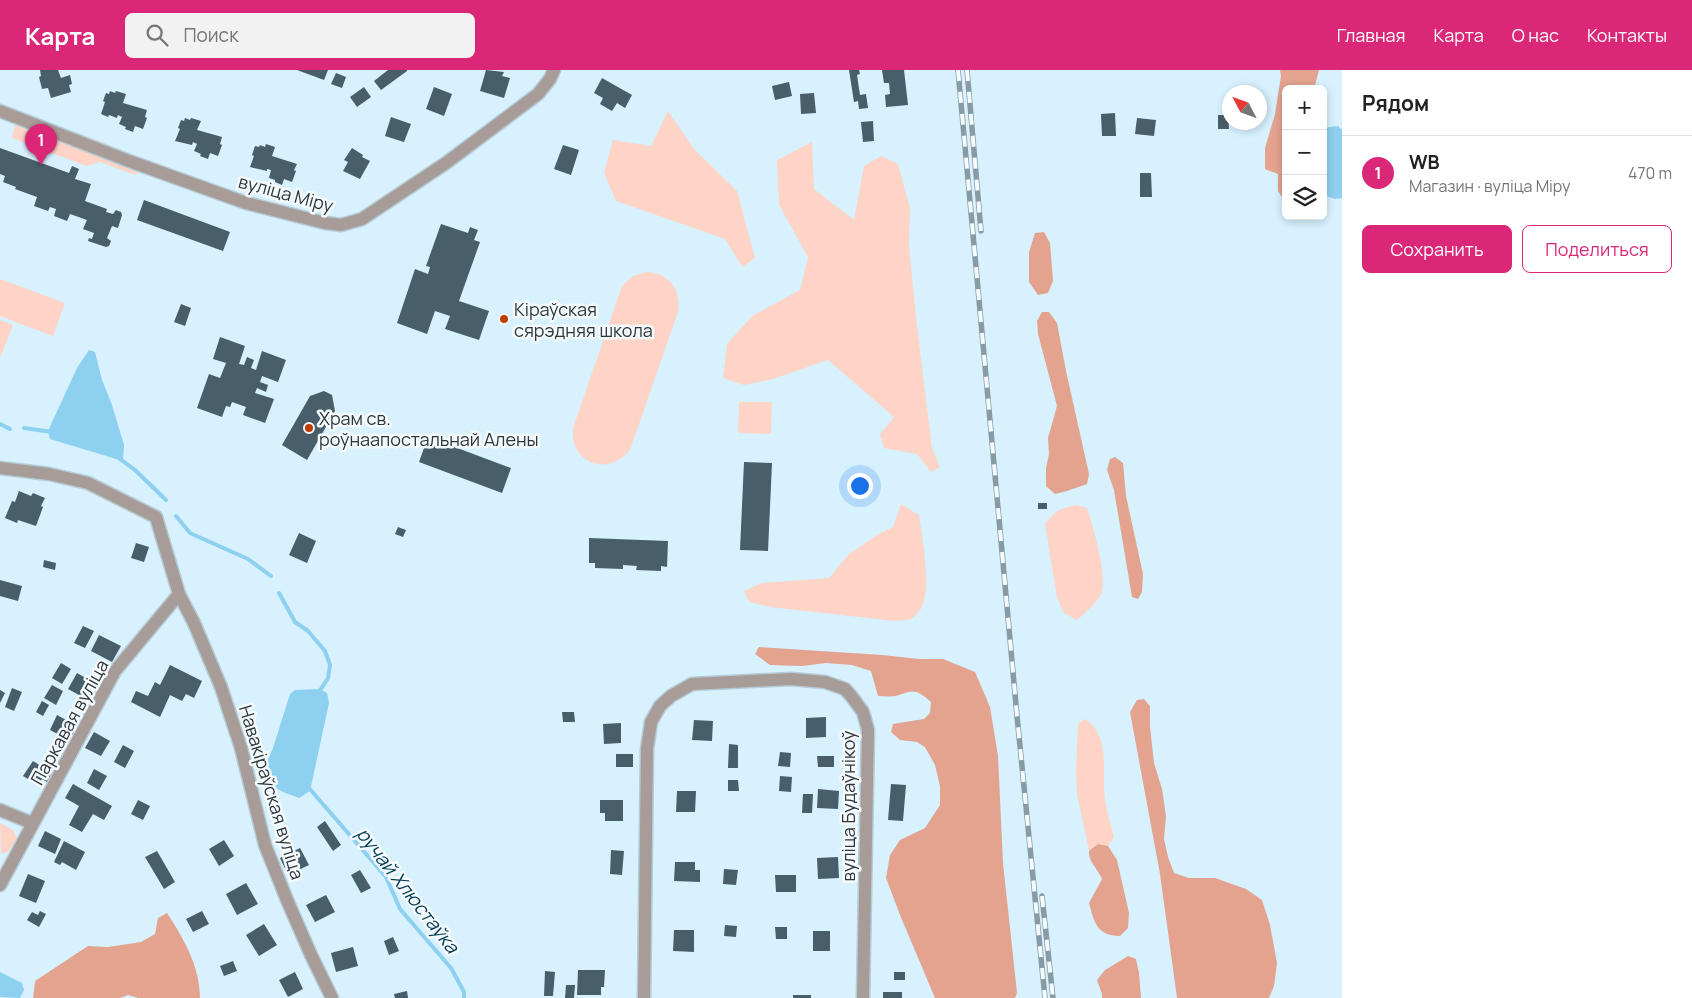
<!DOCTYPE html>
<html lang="ru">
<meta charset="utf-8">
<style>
:root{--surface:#fff;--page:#f2f2f2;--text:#222;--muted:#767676;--line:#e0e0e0;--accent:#db2777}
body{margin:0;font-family:Manrope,sans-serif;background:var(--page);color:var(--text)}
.controls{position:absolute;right:15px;top:15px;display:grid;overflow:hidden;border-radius:8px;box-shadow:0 2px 8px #0003}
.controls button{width:45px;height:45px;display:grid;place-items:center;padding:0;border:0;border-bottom:1px solid var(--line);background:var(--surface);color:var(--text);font:25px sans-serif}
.compass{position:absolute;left:1222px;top:15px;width:45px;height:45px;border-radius:50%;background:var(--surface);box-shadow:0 2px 8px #0003;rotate:311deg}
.you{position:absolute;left:859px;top:415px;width:18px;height:18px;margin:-12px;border:4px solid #fff;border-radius:50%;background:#1a73e8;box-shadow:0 0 0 8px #1a73e833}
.badge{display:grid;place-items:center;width:32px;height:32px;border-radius:50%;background:var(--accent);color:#fff;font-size:16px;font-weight:700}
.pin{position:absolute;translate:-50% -41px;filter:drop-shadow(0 1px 2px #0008)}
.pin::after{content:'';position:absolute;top:26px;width:18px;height:15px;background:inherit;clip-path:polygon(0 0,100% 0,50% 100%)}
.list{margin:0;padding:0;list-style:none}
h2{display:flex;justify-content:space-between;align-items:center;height:65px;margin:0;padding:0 20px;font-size:21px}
h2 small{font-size:16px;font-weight:400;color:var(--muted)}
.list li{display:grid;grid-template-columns:32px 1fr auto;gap:15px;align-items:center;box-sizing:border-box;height:75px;padding:0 20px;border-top:1px solid var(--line)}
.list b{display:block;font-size:19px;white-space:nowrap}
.list p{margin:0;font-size:16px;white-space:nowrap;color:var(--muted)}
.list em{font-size:16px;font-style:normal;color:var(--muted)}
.actions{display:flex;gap:10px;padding:15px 20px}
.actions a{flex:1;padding:11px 0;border:1px solid var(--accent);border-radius:8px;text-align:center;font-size:18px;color:var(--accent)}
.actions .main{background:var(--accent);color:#fff}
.icon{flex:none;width:28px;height:28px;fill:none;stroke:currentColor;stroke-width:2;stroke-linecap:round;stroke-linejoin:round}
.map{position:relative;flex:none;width:1342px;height:928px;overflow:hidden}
header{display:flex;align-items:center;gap:30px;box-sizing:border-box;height:70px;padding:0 25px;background:var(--accent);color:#fff}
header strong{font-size:24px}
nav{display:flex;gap:28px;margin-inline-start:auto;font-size:18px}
.search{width:350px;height:45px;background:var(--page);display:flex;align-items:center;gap:12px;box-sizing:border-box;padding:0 18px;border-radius:8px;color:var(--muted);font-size:19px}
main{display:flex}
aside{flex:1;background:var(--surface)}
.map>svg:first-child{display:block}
.green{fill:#fed4c7}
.forest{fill:#e3a38f}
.water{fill:#8dd0f0}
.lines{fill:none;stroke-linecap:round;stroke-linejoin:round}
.stream{stroke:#8dd0f0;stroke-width:4}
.building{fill:#485e6a}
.minor-casing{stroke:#b5ccd7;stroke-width:15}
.minor{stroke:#a89c98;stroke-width:12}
.rail-casing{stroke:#889aa4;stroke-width:5.5}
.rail{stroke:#f5fafd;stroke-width:4;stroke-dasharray:11;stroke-linecap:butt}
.poi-dot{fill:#c23b02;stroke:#f5fafd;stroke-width:2}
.labels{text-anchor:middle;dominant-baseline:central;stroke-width:5;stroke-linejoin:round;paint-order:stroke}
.street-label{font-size:18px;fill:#2d373c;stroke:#f5fafd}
.poi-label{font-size:18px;fill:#2d373c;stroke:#f5fafd;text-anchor:start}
.water-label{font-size:19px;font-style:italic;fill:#003b51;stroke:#f5fafd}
</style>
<header>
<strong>Карта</strong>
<div class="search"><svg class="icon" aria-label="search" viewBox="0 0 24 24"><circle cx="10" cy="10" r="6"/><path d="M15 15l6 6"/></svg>Поиск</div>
<nav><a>Главная</a><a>Карта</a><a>О нас</a><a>Контакты</a></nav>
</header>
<main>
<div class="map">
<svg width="1342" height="928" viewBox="0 0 1342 928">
<rect width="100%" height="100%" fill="#d7f1fe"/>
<!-- green -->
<path class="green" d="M668,41L694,79L737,121L755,188L742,197L725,169L616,131L604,103L613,70L651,76Z
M15,55L131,98L138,102L135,105L100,92L86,96L12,68Z
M812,72L814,119L854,150L864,96L881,86L898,94L910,138L909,176L917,256L932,378L940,397L931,402L917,384L884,378L880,364L894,347L828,290L773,309L744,315L723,308L727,274L752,246L800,220L808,187L779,135L777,90Z
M647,202C669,203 682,220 678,242L630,380C606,409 566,391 574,355L622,216L633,206Z
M0,209L65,233L53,266L0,246Z
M0,250L13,255L1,286H0Z
M739,332H772L771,364L738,363Z
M901,434L919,445C922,465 929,507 925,526C924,535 918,545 911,549C907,551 900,550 895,551L770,537L749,532L744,521L762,513L829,508L849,484L877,465L893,457Z
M1077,435L1087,438C1093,456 1108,507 1101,524C1096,534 1085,543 1077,550L1064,543L1057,528L1045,454C1055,440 1061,438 1077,435Z
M1085,649C1112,667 1101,702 1105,729C1107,742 1111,755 1114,767L1108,776L1098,774L1089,781L1077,724L1076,698L1078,654Z
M0,753L13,760L17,768L9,781L1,784Z"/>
<!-- forest -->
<path class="forest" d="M1280,0H1319L1314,19H1286L1285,132L1278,121V104L1265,99V78L1275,44L1281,6Z
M1044,162L1050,173L1053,211L1048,223L1038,225L1029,212V182L1035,163Z
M1042,242H1049L1057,253L1066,301L1089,404L1087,414L1067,421L1055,424L1046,416V398L1049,384L1048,368L1057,336L1038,264L1037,251Z
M1115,387L1123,393L1126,426L1143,504L1142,522L1138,529L1132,527L1114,420L1107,400L1110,389Z
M759,577L882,585L919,589H943L975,602L990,637L998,686L1003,793L1017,923L1015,928H935L900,845L886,808L890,785L900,770L925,758L940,735V716L935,695L925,677L917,672L900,670L891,662L893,654L924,649L930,643L931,632C914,617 914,621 895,626C890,627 884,626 878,626L871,601L852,595L826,593L802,596L770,595L755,584Z
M1144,629L1150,636V657L1154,693L1162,719L1166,746L1164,769L1168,787L1174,803L1189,808H1215L1246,819L1262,830L1270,855L1277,893L1274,916L1269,928H1177L1160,804L1130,642L1137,630Z
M1098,774L1108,776L1117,790L1129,843L1128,858L1120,866C1097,866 1094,852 1089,833L1102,809C1098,799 1088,791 1089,781Z
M167,843C184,869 200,897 200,928H138L128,925L120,928H33L35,911L88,876L108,877L141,872L155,864L158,848Z
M1128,886L1136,889L1139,903L1141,928H1102V924L1097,910L1105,900Z"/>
<!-- water -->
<path class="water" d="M1338,56L1342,60V128L1335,129L1323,125V58Z
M89,280L95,282L102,310L112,335L124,375L123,391L50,369L48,361L77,298Z
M320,619L327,623L329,633L310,721L299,728C278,720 274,721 264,699L273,678L290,624L295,620Z
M0,902L22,913L24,920L20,928L0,927Z"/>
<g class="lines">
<!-- stream -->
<path class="stream" d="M0,354L10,359
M24,358L52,362
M120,389L135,400L166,430
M176,446L190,463L248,489L271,506
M279,523L295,552L308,561L325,581L330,595L328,608L319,622
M309,718L386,807L400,839L451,898L464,922V928"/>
</g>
<!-- building -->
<path class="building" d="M40,0H58L61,8L70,5L72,14L69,15L71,22L51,28L48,18L42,19L39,7L41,6Z
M297,0H328L324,10Z
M388,0H407V1L381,20L374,11Z
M486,0L504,2L502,6L510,8L504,28L480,21Z
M849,0H859L860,4L857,5L860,25L866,24L868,38L859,39L858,31L854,32Z
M882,0H904L908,35L886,37L885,25L890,24L889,13H884Z
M336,3L346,7L342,18L331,14Z
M602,8L632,25L625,38L617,33L612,41L600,34L603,28L594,23Z
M789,12L792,26L775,30L772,16Z
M364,17L371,27L357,37L350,27Z
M434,17L452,24L444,46L426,39Z
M110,21L115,23L116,21L126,24L123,33L147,40L145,47L147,48L143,59L135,56L133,62L125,59L126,57L119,54L122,47L118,45L117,48L109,45L108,47L101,44L105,32L103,31L106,23L109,24Z
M814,23L816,43L801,44L800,24Z
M1115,43L1116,66H1102L1101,44Z
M1218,45H1228L1229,59H1218Z
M391,47L411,54L404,72L385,66Z
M185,48L190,50L191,48L201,51L197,60L222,67L220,74L222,75L218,86L210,83L208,89L200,86L201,84L194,81L197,74L193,72L192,75L175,71L180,59L178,58L181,50L184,51Z
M1137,48L1156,50L1154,66L1135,64Z
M873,51L874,71L863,72L861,52Z
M266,74L275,77L272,86L297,94L294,100L296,101L292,112L284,109L282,115L275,112V110L269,108L271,100L267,99V101L250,97L254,86L252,85L255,76L259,77L260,75L265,77Z
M563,75L579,80L571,105L554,99Z
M0,78L69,103L72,96L79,99L75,109L91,114L85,131L107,139L106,142L113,144L116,140L121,142L122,145L118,158L112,156L107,168L111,171L109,176L106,177L88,171L89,168L92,169L94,163L83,159L87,150L70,144L67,151L54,146L56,139L50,137L48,141L34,136L37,127L15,119L16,117L3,112L5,106L0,104Z
M352,78L363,85L362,87L370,91L360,109L343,101L348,92L344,90Z
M1140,103H1151L1152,127H1140Z
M144,130L230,162L223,181L137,150Z
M441,154L468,163L470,157L478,160L474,170L480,172L459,231L489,241L479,270L445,259L450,246L435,241L427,264L397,253L415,199L428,204L430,197L426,196Z
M181,234L191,238L185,256L174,252Z
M220,267L245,276L239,294L244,295L247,287L254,290L251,298L256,300L262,281L286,290L278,312L262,306L260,312L268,315L266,322L257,318L255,323L274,329L265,353L243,345L246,337L232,332L230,337L226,336L222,347L197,338L209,304L220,308L226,293L213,289Z
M324,321L332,325L335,341L307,390L282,375L310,326Z
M428,367L511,398L502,423L419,392Z
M744,392L772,393L768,481L740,480Z
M19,421L31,426L33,423L45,428L41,436L43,437L36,456L18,450L17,453L5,448L12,431L15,432Z
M1038,433H1047V439H1038Z
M398,457L406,460L403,467L395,464Z
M299,463L316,471L307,493L289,485Z
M589,468L668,471L667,497L661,496V501L636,500L637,496L623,495V499L595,498V493H589Z
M136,473L149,477L144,492L131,488Z
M44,490L56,493L55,500L43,497Z
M0,510L22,516L18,531L0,526Z
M83,556L94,561L85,578L74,573Z
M99,565L121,576L112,592L91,581Z
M61,593L71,599L62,614L52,608Z
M170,595L202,611L194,628L186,624L182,631L170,625L160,647L131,632L136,621L148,626L155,612L160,615Z
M77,603L98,615L90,631L68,619Z
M52,615L63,621L56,635L44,628Z
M12,618L22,622L14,641L5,637Z
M0,620L5,623L0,633Z
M42,631L49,635L43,646L36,642Z
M562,642H574L575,652H563Z
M57,645L79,657L71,671L50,660Z
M826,647V667L806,668V648Z
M694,650L713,651L712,671L692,670Z
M621,653V673L604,674L603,654Z
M94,662L110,671L101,686L85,678Z
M729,674L738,675V698H728Z
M123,675L134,681L125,698L114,692Z
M780,682L791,683L790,697L778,696Z
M616,684H633V697H616Z
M817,686H834V697H818Z
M33,691L52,703L47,712L42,709L38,715L23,706Z
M94,699L107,706L99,720L87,713Z
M780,706L792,707L791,722L779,721Z
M728,710H738L739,721H728Z
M73,714L112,736L104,750L93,744L82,762L69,755L79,736L65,728Z
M891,714L906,715L903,751L888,750Z
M818,719L839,721L838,739L817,738Z
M677,721H696L695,742H676Z
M803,724H813L812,743H802Z
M138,730L150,736L143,750L131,744Z
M600,730H623V751H605V743H600Z
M325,751L341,775L333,781L317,757Z
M45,761L61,769L55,784L38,776Z
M224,770L234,786L219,796L209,779Z
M64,771L85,782L76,800L62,792L60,795L54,792Z
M300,778L309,795L288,805L280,788Z
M611,780L624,781L622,805L610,804Z
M157,781L175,812L164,819L145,787Z
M838,787L839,808L818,809L817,788Z
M675,792H695V800H700V812L674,811Z
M724,799L738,800L736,815L723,814Z
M360,800L371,818L361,823L351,805Z
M28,804L45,811L36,833L19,826Z
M775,805H796V822H776Z
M246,813L258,834L237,845L226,824Z
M326,825L335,842L315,852L306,835Z
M40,841L46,844L39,857L27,850L32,842L38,845Z
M202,841L209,854L193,862L186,849Z
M264,854L277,875L259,886L246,865Z
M725,855L737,856L736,867L724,866Z
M775,857H787V869H776Z
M674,860H694V882L673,881Z
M813,861H830V881H813Z
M393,867L399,881L389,885L384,871Z
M353,877L358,896L336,902L331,883Z
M233,891L237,901L224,906L220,896Z
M578,900H605L604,917H601V925H577Z
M545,901L555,902L553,926H544Z
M295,902L303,919L288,927L279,910Z
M894,902H905V910H894Z
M566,915H575L574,928H565Z
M407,921L408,928H395L394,924Z
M883,922H902V928H883Z
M793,925H811V928H793Z"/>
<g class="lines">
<defs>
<path id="minor" d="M0,41L129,91L246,133L325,153L341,155L362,149L446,93L538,24L550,9L554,0
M0,398L49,404L88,413L156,447L179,524L194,553L221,617L241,678L265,775L287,830L311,885L332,928
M0,740L32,753
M0,815L115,601L179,524
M644,928L647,679L651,652L660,636L671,626L692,614L791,609L825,612L845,619L852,627L863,642L868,660L863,928"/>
</defs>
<!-- minor casing -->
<use href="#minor" class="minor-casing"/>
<!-- minor -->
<use href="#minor" class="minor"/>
<defs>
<path id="rail" d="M958,0L1017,646L1045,928
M967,0L981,161
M1042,826L1053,928"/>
</defs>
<!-- rail casing -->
<use href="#rail" class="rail-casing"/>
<!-- rail -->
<use href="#rail" class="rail"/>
</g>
<!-- markers -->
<g class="poi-dot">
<circle cx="504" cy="249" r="5"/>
<circle cx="309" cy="358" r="5"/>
</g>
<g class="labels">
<!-- street labels -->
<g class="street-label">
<text transform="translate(286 123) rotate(15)">вуліца Міру</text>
<text transform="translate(69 652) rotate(-61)">Паркавая вуліца</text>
<text transform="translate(272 722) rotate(73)">Навакіраўская вуліца</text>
<text transform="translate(848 736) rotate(-90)">вуліца Будаўнікоў</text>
</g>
<!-- poi labels -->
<g class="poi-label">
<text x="514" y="239">Кіраўская<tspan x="514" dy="21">сярэдняя школа</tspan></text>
<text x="319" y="348">Храм св.<tspan x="319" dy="21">роўнаапостальнай Алены</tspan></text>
</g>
<!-- water labels -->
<g class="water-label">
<text transform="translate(408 820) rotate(52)">ручай Хлюстаўка</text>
</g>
</g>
</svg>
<div class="controls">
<button>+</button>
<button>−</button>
<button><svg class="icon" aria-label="layers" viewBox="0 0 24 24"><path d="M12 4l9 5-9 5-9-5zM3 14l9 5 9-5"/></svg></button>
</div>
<svg class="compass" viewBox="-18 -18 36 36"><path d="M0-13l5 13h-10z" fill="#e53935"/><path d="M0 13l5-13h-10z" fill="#767676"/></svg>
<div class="you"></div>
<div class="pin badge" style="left:41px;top:95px">1</div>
</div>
<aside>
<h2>Рядом<small></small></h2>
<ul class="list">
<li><span class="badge">1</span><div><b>WB</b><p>Магазин · вуліца Міру</p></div><em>470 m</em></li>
</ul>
<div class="actions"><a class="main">Сохранить</a><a>Поделиться</a></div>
</aside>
</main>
